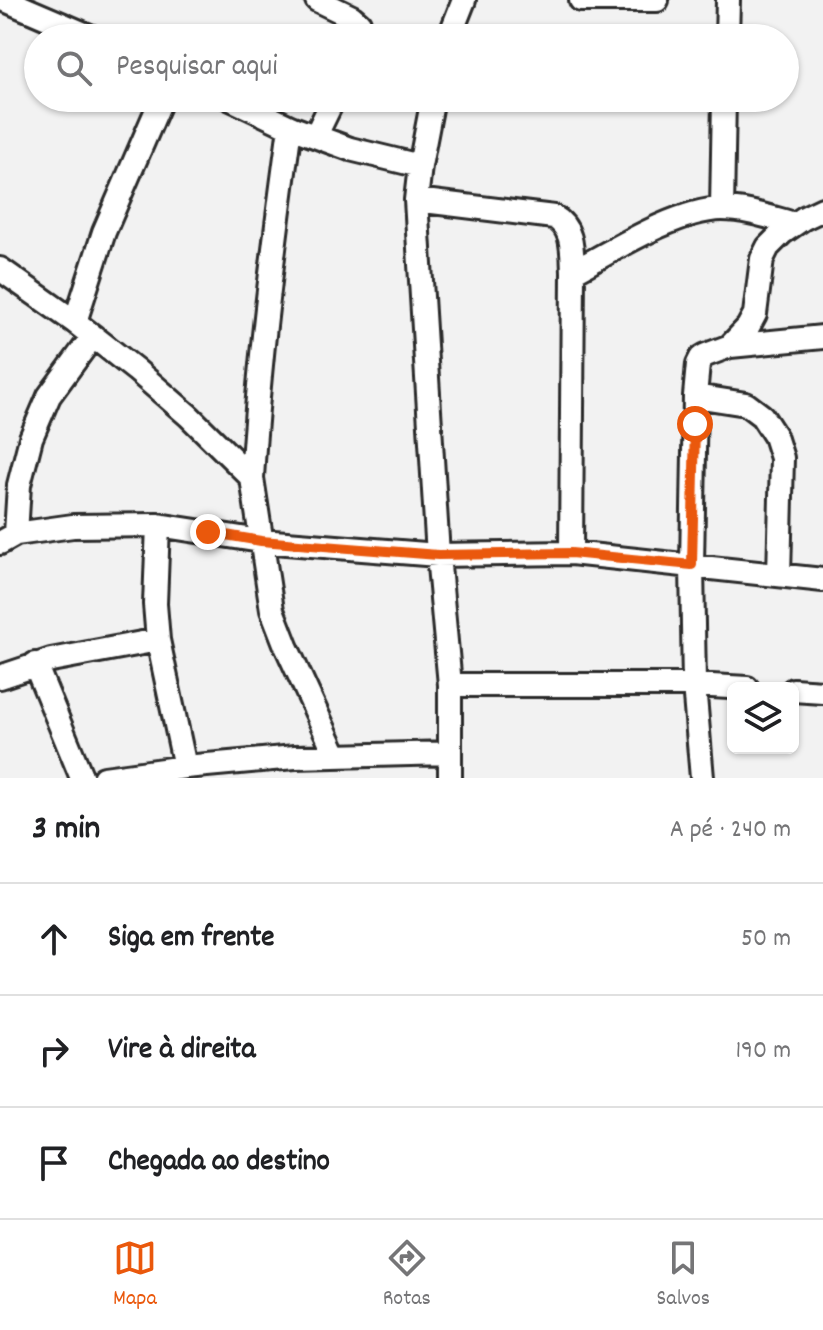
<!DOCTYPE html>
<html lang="pt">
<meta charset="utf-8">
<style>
:root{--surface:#fff;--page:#f2f2f2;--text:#202124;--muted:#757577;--line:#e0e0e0;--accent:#ea580c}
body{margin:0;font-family:Dekko,sans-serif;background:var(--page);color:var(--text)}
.controls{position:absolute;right:24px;bottom:24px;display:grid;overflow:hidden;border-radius:12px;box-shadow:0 2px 6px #0004}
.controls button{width:72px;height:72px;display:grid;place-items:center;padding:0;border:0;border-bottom:2px solid var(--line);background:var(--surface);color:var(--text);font:40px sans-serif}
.stop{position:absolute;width:24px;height:24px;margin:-18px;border:6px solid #ea580c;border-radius:50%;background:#fff}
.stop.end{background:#ea580c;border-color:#fff;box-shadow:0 2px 8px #0008}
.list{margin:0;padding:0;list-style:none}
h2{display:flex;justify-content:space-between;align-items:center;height:104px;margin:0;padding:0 32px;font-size:34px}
h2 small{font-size:26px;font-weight:400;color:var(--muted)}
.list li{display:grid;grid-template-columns:52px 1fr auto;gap:24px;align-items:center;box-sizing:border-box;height:112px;padding:0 32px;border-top:2px solid var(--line)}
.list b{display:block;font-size:30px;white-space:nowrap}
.list em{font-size:26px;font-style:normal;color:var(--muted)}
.icon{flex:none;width:44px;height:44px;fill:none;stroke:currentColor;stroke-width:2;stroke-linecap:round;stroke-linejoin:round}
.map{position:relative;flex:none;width:823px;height:778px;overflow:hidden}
.search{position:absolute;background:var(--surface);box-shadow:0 2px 6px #0004;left:24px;right:24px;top:24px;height:88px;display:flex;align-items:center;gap:20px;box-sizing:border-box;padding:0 28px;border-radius:44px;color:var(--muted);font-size:30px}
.sheet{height:440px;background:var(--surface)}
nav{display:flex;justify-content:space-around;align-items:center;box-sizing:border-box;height:112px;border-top:2px solid var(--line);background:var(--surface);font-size:22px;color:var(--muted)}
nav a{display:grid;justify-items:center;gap:4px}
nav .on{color:var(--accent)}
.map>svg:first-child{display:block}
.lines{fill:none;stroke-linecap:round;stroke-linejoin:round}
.minor-casing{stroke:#2b2b2b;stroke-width:28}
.minor{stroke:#fff;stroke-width:22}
.route{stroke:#ea580c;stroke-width:10}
</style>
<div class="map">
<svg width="823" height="778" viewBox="0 0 823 778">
<rect width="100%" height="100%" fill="#f2f2f2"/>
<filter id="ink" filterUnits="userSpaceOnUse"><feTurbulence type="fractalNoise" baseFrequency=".0125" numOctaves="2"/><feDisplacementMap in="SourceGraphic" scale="16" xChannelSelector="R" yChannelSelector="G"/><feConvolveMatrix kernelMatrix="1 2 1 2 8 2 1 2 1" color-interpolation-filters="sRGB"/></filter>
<g filter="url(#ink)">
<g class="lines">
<defs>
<path id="minor" d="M5,0L94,38
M317,0L352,17L359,23L361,38
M581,0H657
M449,38L464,0
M727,38L728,0
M229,98L290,127L350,149L420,166
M433,98L420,166L416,200L438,555L450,685V778
M316,135L334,98
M416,200L554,217C574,228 572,252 573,272L571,553
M722,209L724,98
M0,269L75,322L136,370L189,416L252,478L272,610L286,646L336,755
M573,272C614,250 676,210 722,209C747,209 772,218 795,224
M75,322L104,232L162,98
M730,346L823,337
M695,396L746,404L762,416L775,436L782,458L779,575
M252,478C259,360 274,244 290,127
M158,525L155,604L158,640L185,767
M16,534L19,485L31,438L49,396L93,336
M0,543L16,534L73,526L158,525L261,541L438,555L571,553L823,580
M35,664L82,778
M0,677L51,660L158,640
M450,685H694L747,688
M793,690L823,692
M104,778L185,767L295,757L449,753
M702,778L694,685L692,565L695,396L698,364L701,358L706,355L730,346L748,327L755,314L762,259L768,247L782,233L804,218L823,209"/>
</defs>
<!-- minor casing -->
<use href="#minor" class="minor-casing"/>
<!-- minor -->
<use href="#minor" class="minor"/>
</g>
</g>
<g class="lines" filter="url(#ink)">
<!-- route -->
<path class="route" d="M208,532L261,541L438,555L571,553L692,565L695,424"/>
</g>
</svg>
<div class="controls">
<button><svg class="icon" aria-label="layers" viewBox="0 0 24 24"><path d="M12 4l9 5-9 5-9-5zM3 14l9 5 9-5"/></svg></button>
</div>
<div class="stop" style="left:695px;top:424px"></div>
<div class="stop end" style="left:208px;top:532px"></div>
<div class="search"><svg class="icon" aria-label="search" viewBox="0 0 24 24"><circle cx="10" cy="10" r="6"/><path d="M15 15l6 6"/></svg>Pesquisar aqui</div>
</div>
<section class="sheet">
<h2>3 min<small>A pé · 240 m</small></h2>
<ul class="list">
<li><svg class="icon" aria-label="ahead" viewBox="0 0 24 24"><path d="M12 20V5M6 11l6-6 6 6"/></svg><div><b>Siga em frente</b></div><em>50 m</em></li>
<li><svg class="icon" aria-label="right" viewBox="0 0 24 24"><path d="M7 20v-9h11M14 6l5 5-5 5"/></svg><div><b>Vire à direita</b></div><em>190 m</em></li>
<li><svg class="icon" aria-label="arrive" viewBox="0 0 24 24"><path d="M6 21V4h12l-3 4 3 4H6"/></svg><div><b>Chegada ao destino</b></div></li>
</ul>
</section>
<nav>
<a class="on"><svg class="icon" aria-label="map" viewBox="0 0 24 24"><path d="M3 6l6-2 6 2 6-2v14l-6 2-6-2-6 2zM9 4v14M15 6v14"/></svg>Mapa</a>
<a><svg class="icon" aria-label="directions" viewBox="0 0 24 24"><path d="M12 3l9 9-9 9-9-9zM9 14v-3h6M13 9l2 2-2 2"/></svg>Rotas</a>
<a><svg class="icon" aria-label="saved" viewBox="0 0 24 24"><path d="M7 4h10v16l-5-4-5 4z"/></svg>Salvos</a>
</nav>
